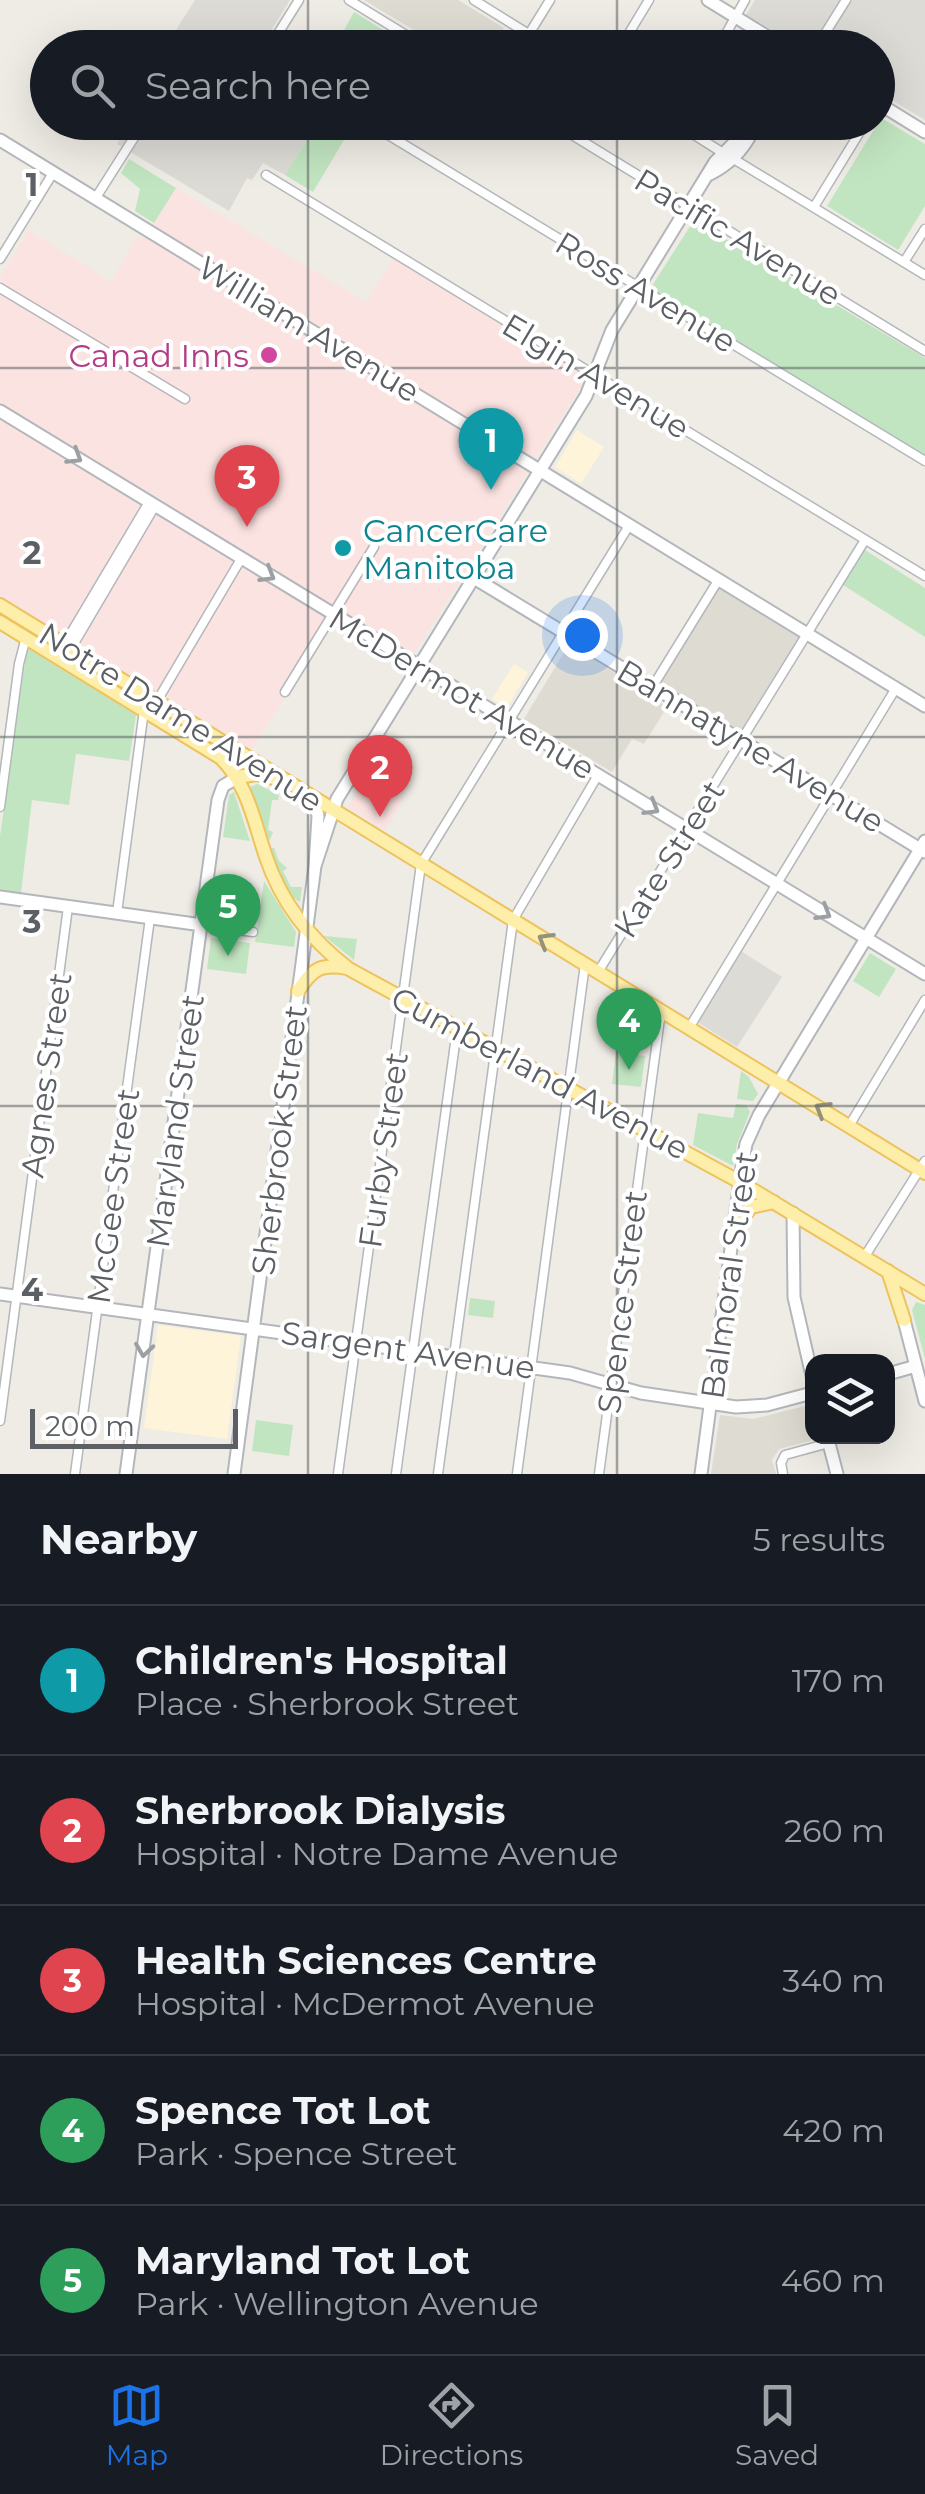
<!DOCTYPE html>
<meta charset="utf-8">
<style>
:root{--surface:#171b24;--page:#242831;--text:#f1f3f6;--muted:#9ea1a6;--line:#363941;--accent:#1a73e8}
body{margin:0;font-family:Montserrat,sans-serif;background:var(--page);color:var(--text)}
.controls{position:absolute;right:30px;bottom:30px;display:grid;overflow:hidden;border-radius:20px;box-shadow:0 10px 40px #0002}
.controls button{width:90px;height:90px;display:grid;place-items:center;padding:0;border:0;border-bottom:2px solid var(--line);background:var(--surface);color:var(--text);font:50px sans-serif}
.scale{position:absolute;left:30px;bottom:25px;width:208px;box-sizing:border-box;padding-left:10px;border:5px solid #5c6064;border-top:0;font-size:28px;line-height:35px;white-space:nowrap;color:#5c6064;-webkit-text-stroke:8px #fff;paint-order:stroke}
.you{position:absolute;left:582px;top:635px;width:35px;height:35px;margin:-25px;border:8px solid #fff;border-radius:50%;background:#1a73e8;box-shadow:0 0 0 15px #1a73e833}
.badge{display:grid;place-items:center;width:65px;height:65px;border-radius:50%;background:var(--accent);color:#fff;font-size:32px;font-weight:700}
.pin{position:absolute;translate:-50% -82px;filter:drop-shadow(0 2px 5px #0008)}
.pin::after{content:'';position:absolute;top:52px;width:35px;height:30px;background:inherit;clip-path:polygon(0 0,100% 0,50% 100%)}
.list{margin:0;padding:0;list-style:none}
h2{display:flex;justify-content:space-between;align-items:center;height:130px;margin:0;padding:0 40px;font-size:42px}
h2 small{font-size:32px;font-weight:400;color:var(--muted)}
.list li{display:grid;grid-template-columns:65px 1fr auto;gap:30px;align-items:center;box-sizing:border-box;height:150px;padding:0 40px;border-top:2px solid var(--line)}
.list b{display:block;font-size:38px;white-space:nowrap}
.list p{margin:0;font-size:32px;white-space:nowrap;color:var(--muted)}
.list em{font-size:32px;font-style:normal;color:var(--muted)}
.icon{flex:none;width:55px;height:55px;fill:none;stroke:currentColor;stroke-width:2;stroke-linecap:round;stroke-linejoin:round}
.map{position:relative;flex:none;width:925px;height:1474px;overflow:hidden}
.search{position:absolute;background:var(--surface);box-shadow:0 10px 40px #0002;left:30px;right:30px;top:30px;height:110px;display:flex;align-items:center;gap:25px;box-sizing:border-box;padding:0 35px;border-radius:55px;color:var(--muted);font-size:38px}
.sheet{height:880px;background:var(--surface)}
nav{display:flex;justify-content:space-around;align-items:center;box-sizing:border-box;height:140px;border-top:2px solid var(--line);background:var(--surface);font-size:28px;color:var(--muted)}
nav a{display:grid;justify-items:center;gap:5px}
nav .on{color:var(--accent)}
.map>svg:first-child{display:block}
.commercial{fill:#fdf4da}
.industrial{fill:#dddbd6}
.education{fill:#dedbd2}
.medical{fill:#fbe3e1}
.green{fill:#c2e5c1}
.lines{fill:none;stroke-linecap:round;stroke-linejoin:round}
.street-casing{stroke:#b4b7bb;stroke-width:11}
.secondary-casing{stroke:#b3b7bb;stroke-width:15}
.primary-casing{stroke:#eec35d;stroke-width:16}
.street{stroke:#fff;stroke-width:8}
.secondary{stroke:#fff;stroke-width:11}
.primary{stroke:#fdeeaa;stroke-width:12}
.oneway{stroke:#9da0a2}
.oneway2{stroke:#94927c}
.grid{fill:none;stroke:#5c6064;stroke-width:2.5;stroke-opacity:0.55}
.hotel-dot{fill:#d1479c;stroke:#fff;stroke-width:4}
.culture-dot{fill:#0f9aa8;stroke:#fff;stroke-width:4}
.labels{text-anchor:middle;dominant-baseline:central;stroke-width:8;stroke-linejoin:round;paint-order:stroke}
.street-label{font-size:32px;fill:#5c6064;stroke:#fff}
.hotel-label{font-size:32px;fill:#b23c85;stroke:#fff;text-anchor:end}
.culture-label{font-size:32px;fill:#0d838f;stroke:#fff;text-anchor:start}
.grid-label{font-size:32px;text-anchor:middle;font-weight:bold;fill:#5c6064;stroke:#fff;stroke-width:8;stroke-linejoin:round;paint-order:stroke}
</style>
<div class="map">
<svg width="925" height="1474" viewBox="0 0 925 1474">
<rect width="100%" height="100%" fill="#eeece4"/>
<!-- commercial -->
<path class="commercial" d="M577,430L604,447L581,484L555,467Z
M514,664L528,672L507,708L492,699Z
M158,1325L241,1336L227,1439L144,1428Z"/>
<!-- industrial -->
<path class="industrial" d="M195,0H290L261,47H165Z
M755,0H925V120L878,92V48L802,47L746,15Z
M129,123H317L285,175L263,163L252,180L247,178L229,211L117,144Z
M736,948L782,977L737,1047L694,1020Z"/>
<!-- education -->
<path class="education" d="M364,0H458L504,28L492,47L473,36L466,47H442Z
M718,588L800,638L742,733L659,683Z
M569,644L667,707L644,744L632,739L612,772L524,719Z
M809,1405L812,1436L818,1439L779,1449L772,1460L776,1474H711L720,1415L753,1419Z"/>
<!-- medical -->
<path class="medical" d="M176,188L366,302L394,257L578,368L585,380L407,665L333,621L252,749L0,596V278L29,230L111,282L138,236L144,239Z
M366,776L404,798L385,830L348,807Z"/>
<!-- green -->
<path class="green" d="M354,12L396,38L391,47H345L337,43Z
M881,118L925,144V206L898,250L827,206Z
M318,122L353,125L313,192L285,175Z
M129,159L176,188L154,223L135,211L140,189L121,173Z
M694,220L925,358V456L650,289Z
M865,550L925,588V637L843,585Z
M27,648L136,715L129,761L76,754L69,805L32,800L21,893L0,890V836Z
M257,784L279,795L278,800H272L268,830L273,832L270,840L265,835L250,787Z
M234,792L250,841L223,837L229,795Z
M271,848H274L279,861L287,868L283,871L291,887H302L300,902C284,894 274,866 271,848Z
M264,881L296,932L294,947L255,942Z
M324,936L357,939L354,960Z
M211,938L250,943L246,974L207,969Z
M870,953L896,969L879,997L853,981Z
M616,1052L645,1056L641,1087L612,1084Z
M741,1071L749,1077L758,1094L753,1101L737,1099Z
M736,1104L746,1105L750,1112L737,1144L733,1166L693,1145L698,1113L733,1118Z
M470,1298L495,1301L493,1318L468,1315Z
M916,1302L925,1305V1359L912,1310Z
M256,1420L293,1425L289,1456L252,1451Z"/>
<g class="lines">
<defs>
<path id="street" d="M349,0L427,48
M474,0L551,48
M529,34L550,0
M269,48L299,0
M620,48L649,0
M718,48L745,0
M816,48L846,0
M367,122L925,461
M551,122L925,351
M674,122L723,153
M732,158L925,275
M266,175L925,576
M95,199L135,136L139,122
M814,207L866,122
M0,259L53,173
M904,262L925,229
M0,288L185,399
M62,648L149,502
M69,652L155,506
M653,686L719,579
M285,692L374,547
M157,701L241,559
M0,807L19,664L26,637
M117,913L144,710
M202,925L253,932
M598,972L865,540
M689,1028L896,688
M849,1126L925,1000
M865,1256L925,1161
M0,1421L68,907
M75,1474L150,918
M338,1474L421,864L630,524
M396,1474L457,1029
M438,1474L513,920L598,775
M517,1474L585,964
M599,1474L661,1011
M783,1474L781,1463L785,1455L829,1443"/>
<path id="secondary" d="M708,0L786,48
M878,103L925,132
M0,140L925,706
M710,174C728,165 743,150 752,132
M0,411L925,974
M474,578L925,852
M315,866L337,799L586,396L612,330L715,162L738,139L761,122
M0,897L202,925
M793,1213L794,1297L812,1376
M0,1294L570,1373L641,1393L736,1407L767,1405L812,1393
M904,1320L925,1401
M888,1374L916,1366
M827,1436L837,1474
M126,1474L218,800L223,786L238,777
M234,1474L315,866L318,816L314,799
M701,1474L741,1173L746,1144L759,1115L925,841"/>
<path id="primary" d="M0,605L925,1173
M0,622L221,758C248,785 254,822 266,857C281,902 311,940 349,969L740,1182L925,1294
M238,777L257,774L277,779
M298,991C312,969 321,963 347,968
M733,1231L751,1207L774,1202
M888,1271L904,1320"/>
</defs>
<!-- street casing -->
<use href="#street" class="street-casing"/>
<!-- secondary casing -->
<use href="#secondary" class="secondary-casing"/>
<!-- primary casing -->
<use href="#primary" class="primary-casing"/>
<!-- street -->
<use href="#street" class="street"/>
<!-- secondary -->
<use href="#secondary" class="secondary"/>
<!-- primary -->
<use href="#primary" class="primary"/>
</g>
<!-- one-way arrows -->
<defs><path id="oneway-chevron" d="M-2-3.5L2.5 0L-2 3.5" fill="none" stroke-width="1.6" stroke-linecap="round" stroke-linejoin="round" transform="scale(2.5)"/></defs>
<g class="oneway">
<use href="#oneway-chevron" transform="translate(75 457) rotate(32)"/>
<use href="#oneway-chevron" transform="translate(268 575) rotate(31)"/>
<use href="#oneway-chevron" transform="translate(652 808) rotate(31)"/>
<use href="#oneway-chevron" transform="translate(824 913) rotate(31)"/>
<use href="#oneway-chevron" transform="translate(144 1350) rotate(98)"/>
</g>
<g class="oneway2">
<use href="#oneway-chevron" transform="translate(545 940) rotate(-149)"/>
<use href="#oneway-chevron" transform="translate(822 1109) rotate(-149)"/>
</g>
<!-- grid -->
<path class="grid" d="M308,0V48M617,0V48M308,122V1474M617,122V1474M0,368H925M0,737H925M0,1106H925"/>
<!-- markers -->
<circle class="hotel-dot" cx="269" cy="355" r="10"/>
<circle class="culture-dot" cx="343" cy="548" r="10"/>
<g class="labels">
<!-- street labels -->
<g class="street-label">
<text transform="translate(738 237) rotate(31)">Pacific Avenue</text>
<text transform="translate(646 292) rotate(31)">Ross Avenue</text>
<text transform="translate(309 329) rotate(31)">William Avenue</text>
<text transform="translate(596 376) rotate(31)">Elgin Avenue</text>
<text transform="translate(462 693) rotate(31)">McDermot Avenue</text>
<text transform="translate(181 717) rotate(32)">Notre Dame Avenue</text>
<text transform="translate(751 746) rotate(31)">Bannatyne Avenue</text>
<text transform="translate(669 859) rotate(-58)">Kate Street</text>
<text transform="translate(540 1073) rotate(28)">Cumberland Avenue</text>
<text transform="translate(46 1075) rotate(-82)">Agnes Street</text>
<text transform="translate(175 1121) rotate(-82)">Maryland Street</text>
<text transform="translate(279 1140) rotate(-83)">Sherbrook Street</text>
<text transform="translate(383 1150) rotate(-82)">Furby Street</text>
<text transform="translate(113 1196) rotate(-82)">McGee Street</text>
<text transform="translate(729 1275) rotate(-82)">Balmoral Street</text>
<text transform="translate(622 1302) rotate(-83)">Spence Street</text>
<text transform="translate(408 1350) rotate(8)">Sargent Avenue</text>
</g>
<!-- hotel labels -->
<g class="hotel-label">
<text x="249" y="355">Canad Inns</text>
</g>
<!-- culture labels -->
<g class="culture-label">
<text x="363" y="530">CancerCare<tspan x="363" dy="37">Manitoba</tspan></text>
</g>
</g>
<g class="grid-label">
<text x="32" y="196">1</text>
<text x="32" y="564">2</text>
<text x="32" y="933">3</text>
<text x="32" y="1301">4</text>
</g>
</svg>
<div class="controls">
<button><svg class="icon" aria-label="layers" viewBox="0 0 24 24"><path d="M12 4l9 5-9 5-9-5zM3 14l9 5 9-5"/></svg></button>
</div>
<div class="scale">200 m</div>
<div class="you"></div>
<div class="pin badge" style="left:491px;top:490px;background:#0f9aa8">1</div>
<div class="pin badge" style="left:380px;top:817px;background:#e0444e">2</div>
<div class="pin badge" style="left:247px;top:527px;background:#e0444e">3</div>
<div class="pin badge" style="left:629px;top:1070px;background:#2e9e5b">4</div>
<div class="pin badge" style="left:228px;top:956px;background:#2e9e5b">5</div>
<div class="search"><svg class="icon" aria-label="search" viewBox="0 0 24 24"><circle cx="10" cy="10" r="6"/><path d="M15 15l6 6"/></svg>Search here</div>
</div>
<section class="sheet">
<h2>Nearby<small>5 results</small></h2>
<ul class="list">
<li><span class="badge" style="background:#0f9aa8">1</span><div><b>Children's Hospital</b><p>Place · Sherbrook Street</p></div><em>170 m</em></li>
<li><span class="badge" style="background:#e0444e">2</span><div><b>Sherbrook Dialysis</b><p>Hospital · Notre Dame Avenue</p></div><em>260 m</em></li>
<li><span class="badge" style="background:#e0444e">3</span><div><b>Health Sciences Centre</b><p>Hospital · McDermot Avenue</p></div><em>340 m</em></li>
<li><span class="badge" style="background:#2e9e5b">4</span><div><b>Spence Tot Lot</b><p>Park · Spence Street</p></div><em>420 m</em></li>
<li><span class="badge" style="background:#2e9e5b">5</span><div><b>Maryland Tot Lot</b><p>Park · Wellington Avenue</p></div><em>460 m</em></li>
</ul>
</section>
<nav>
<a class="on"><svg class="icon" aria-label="map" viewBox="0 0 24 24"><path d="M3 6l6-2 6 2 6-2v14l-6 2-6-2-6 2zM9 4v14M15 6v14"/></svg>Map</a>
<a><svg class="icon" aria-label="directions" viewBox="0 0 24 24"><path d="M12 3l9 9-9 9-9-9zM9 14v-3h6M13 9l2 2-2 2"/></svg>Directions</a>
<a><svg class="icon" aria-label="saved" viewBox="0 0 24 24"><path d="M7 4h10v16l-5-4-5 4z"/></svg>Saved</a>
</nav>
